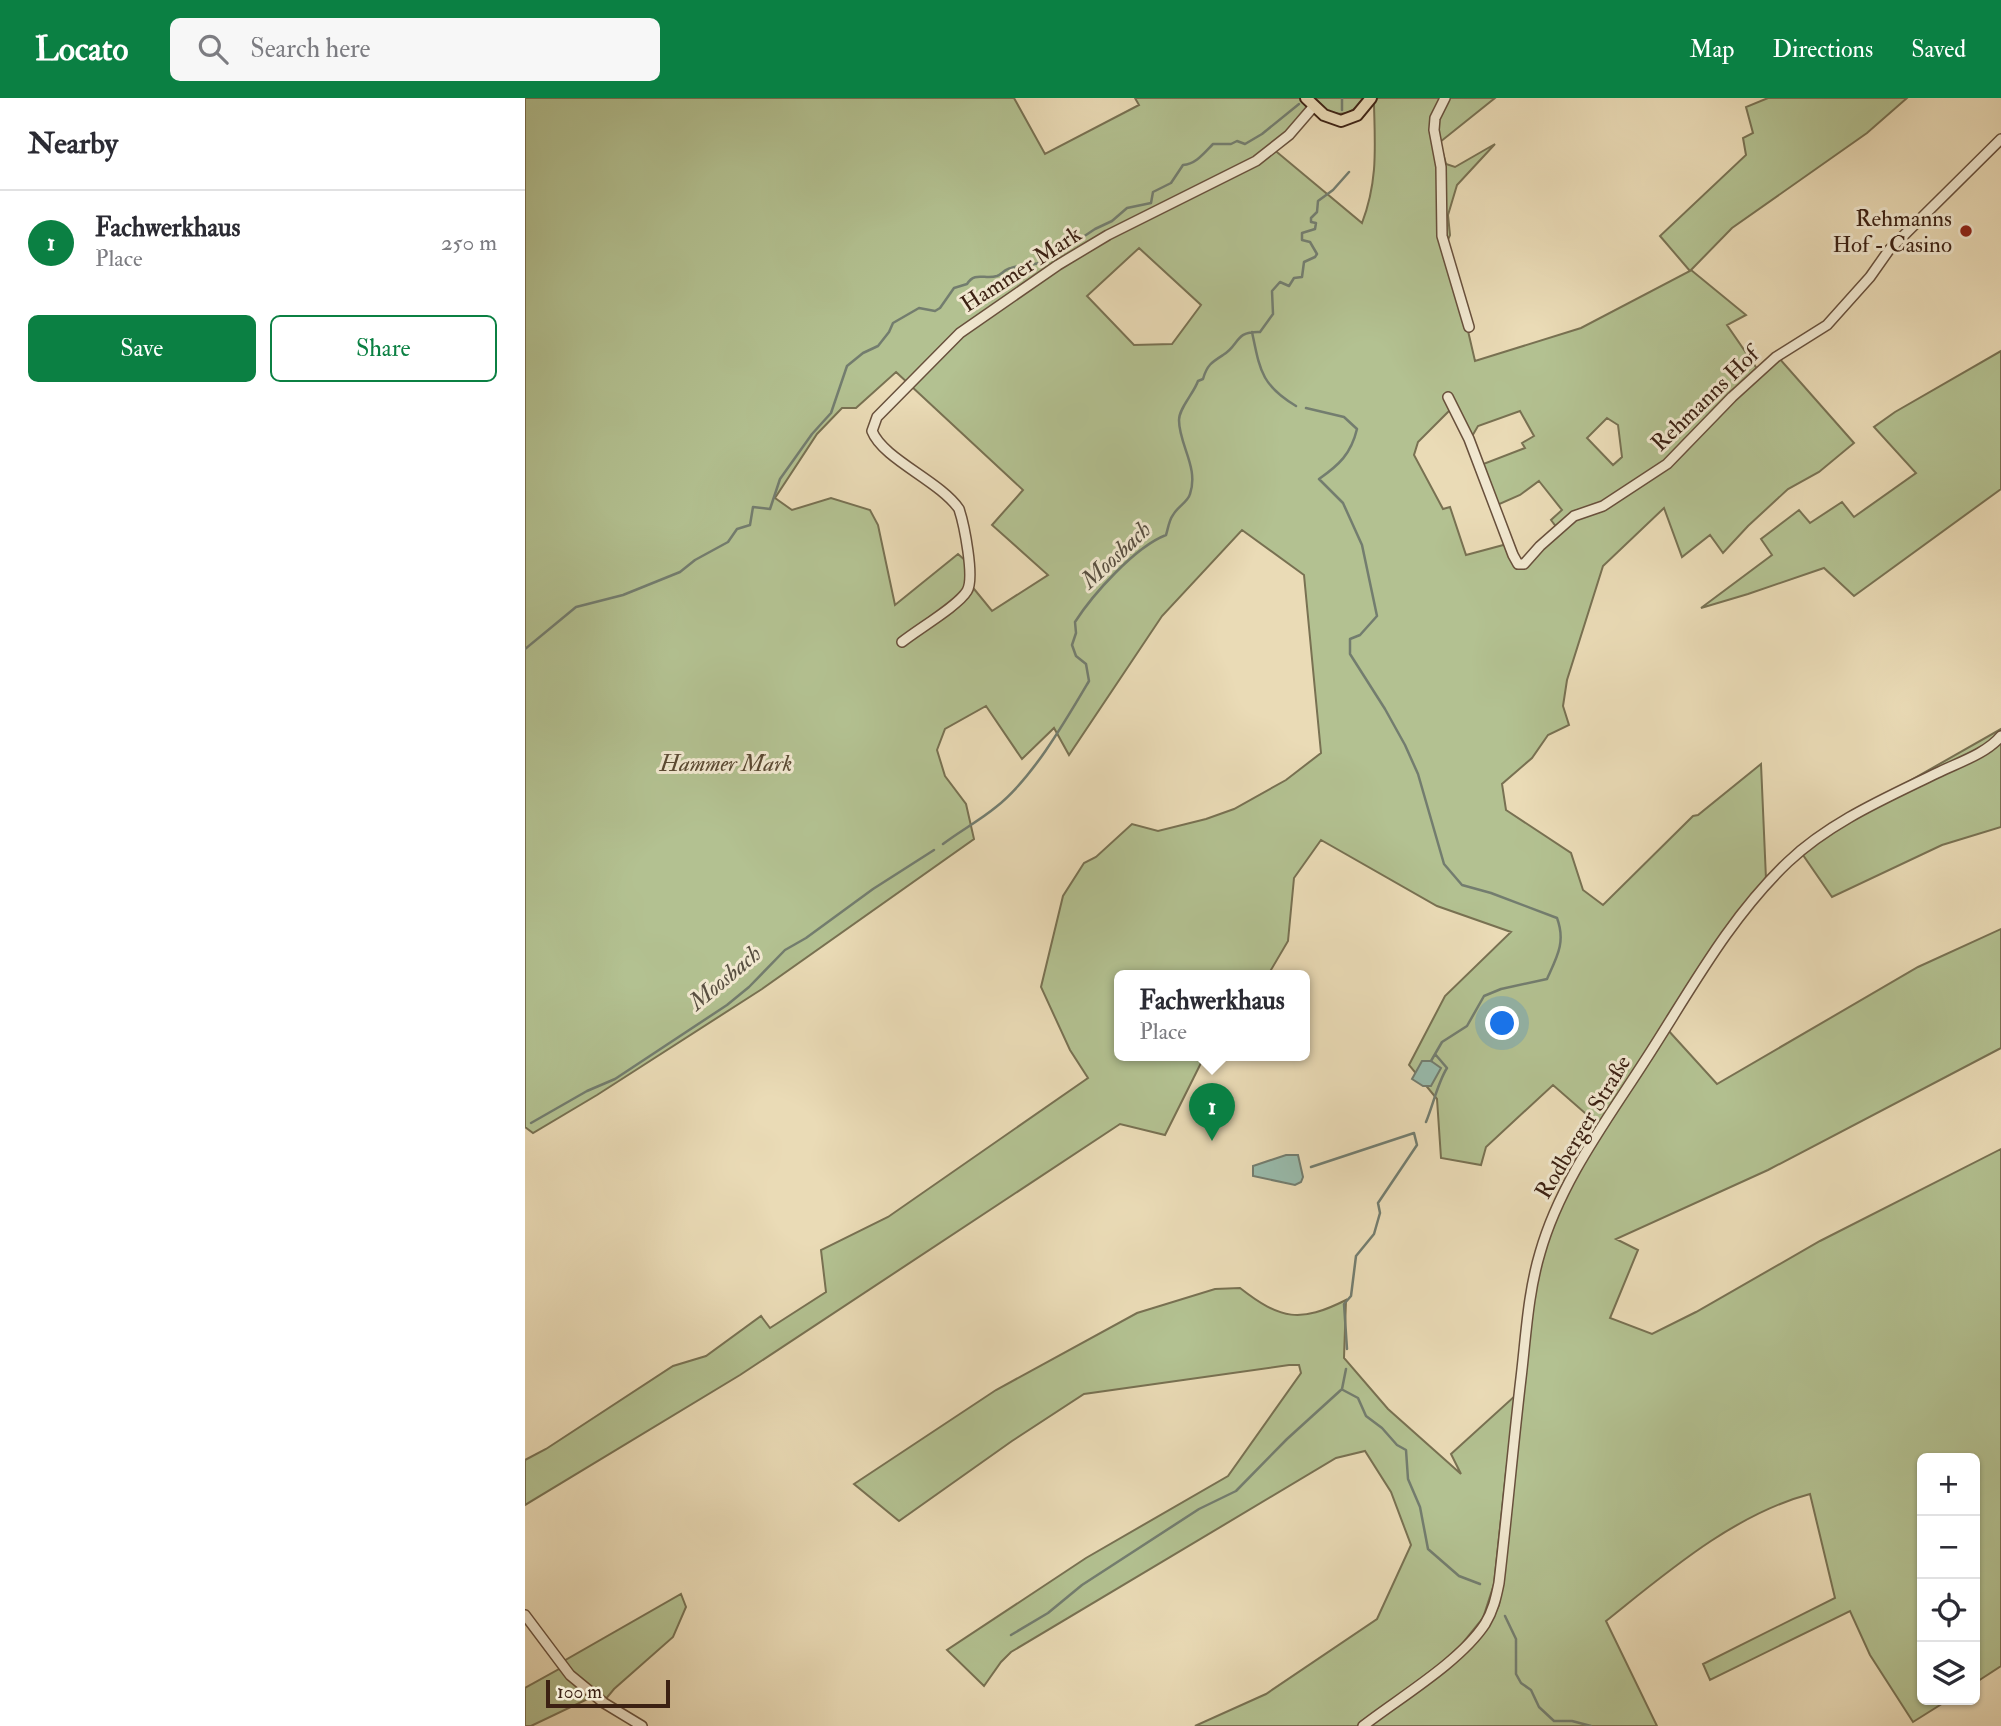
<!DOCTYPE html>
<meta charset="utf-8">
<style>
:root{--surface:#fff;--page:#f7f7f7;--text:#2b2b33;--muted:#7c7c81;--line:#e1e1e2;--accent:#0b8043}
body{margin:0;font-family:"IM FELL Double Pica",serif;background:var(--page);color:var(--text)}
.controls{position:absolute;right:21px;bottom:21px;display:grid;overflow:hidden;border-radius:10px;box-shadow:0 2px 5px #0004}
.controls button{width:63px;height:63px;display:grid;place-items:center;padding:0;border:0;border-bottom:2px solid var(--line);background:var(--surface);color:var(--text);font:35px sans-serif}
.scale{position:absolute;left:21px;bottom:18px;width:124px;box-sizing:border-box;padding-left:7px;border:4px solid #3c2113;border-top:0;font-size:19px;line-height:24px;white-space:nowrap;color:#3c2113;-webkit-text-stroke:5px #f1e8d0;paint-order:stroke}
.you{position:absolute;left:978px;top:926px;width:24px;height:24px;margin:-18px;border:5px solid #fff;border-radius:50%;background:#1a73e8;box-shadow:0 0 0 10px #1a73e833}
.badge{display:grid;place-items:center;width:46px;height:46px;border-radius:50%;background:var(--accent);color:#fff;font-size:23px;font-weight:700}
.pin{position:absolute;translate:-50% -58px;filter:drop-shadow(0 2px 4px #0008)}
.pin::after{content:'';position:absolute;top:37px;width:24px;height:21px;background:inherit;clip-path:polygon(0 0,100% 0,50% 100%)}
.popup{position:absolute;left:589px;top:872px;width:196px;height:91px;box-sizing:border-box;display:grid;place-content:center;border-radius:10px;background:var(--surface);filter:drop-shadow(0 2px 5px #0005);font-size:23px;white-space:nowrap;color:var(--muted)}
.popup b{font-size:26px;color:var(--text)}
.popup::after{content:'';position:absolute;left:50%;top:100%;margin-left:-14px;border:14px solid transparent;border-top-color:var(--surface)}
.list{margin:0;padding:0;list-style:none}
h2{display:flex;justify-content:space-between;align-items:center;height:91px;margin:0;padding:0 28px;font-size:30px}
h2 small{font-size:23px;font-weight:400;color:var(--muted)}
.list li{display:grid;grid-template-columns:46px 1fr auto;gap:21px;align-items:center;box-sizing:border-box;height:105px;padding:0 28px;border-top:2px solid var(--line)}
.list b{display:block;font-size:26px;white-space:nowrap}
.list p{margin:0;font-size:23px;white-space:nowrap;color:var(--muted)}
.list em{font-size:23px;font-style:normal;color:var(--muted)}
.actions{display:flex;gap:14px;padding:21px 28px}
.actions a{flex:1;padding:16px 0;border:2px solid var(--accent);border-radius:10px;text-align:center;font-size:24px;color:var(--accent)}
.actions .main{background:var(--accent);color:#fff}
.icon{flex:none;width:38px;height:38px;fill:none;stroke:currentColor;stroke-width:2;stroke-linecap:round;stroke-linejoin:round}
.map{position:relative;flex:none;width:1476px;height:1628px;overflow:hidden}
header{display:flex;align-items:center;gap:42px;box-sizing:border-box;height:98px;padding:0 35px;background:var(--accent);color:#fff}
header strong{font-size:33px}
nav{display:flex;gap:38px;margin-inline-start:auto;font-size:24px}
.search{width:490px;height:63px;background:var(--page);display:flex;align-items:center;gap:18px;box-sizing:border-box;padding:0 24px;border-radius:10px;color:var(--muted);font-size:26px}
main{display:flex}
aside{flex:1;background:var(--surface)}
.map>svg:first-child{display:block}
.green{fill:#b3c191;stroke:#787152;stroke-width:2;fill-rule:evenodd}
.water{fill:#98bbac;stroke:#737d6f;stroke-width:2}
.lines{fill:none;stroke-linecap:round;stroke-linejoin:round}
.stream{stroke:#737d6f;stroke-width:2.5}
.minor-casing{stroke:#68503c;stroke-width:12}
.major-casing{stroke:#3c2113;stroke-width:14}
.minor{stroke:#f1e8d0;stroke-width:9}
.major{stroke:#eadbb6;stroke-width:10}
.poi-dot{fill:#8f2418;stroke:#f1e8d0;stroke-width:2.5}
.labels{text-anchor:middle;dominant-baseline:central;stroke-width:6;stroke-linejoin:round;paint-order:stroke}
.poi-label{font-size:23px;fill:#3c2113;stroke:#f1e8d0;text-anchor:end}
.street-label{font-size:23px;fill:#3c2113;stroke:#f1e8d0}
.park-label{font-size:23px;font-style:italic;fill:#5a4932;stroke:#f1e8d0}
.water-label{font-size:24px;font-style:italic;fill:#584f41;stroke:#f1e8d0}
</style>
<header>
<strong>Locato</strong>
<div class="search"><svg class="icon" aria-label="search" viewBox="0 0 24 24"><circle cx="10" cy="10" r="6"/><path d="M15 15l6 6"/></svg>Search here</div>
<nav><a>Map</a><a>Directions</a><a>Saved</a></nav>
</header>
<main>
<aside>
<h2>Nearby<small></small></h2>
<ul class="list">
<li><span class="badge">1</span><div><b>Fachwerkhaus</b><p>Place</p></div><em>250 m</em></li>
</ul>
<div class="actions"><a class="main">Save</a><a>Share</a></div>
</aside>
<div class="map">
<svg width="1476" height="1628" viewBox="0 0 1476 1628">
<rect width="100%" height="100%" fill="#eadbb6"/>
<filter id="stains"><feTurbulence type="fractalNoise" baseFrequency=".00286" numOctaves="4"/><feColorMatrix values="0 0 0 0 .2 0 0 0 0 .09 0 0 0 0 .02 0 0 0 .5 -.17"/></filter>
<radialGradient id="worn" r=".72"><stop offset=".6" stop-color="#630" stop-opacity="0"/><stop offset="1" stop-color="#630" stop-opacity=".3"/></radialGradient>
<!-- green -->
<path class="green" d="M0,0H489L520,56L614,7L610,0H775L785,9L747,50L837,125C853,83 850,49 849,6L851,0H970L915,44L921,66L930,69L970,46L932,87L923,117L925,137L919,151L934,194L950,263L1056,230L1165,173L1135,138L1221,57L1218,40L1228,35L1221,9L1243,0H1382L1342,35L1207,130L1166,172L1221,217L1202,227L1235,275L1253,259L1329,345L1294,374L1263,391L1223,428L1198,455L1185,437L1157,459L1139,410L1078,468L1042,582L1038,608L1044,627L1023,637L1007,660L977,686L981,712L1046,755L1058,792L1078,807L1168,718L1173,717L1236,666L1241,781L1076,1029L1028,987L961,1049L956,1067L916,1060L912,1001L884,967L920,898L986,834L912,808L796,742L769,780L763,843L743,877H594V957H680L640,1037L595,1026L215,1277L0,1407V1362L21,1351L148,1268L181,1258L236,1218L245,1230L301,1194L296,1152L363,1119L563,980L545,952L516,889L538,798L559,765L571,759L607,726L633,733L681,721L709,711L761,682L796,655L779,477L717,432L637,518L544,657L529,630L497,661L461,608L420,631L412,652L420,678L441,706L449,741L237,891L72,997L8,1035L0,1029ZM614,150L676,207L647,246L609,247L562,198ZM371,274L498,392L467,427L523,477L467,513L445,486L442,464L433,456L370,507L353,427L345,412L306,400L267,412L250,400L292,336L317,310H331ZM926,311L943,343L982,446L941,457L925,409L918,411L889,357L893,344ZM995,313L1009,338L997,345L1000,350L956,367L946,340L953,328ZM1082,320L1093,327L1097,359L1088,367L1062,340ZM1014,383L1037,412L1026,422L1032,430L996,464L972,407L995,397Z
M786,0H839C823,24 804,18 786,0Z
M1476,253V391L1329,498L1299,470L1223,496L1176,510L1247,457L1236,441L1274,412L1285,425L1317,404L1329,419L1391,375L1349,329L1370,314Z
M1476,631V729L1417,747L1307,799L1278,757L1300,731Z
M1476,831V950L1243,1072L1091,1141L1113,1152L1085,1220L1127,1236L1171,1214L1295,1143L1476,1051V1568L1450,1585V1360H1397V1602H1423L1388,1624L1345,1557L1325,1513L1185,1582L1178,1566L1310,1500L1285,1396C1209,1416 1141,1475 1081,1523L1132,1628H845L963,1528L974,1507L1011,1176L1036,1102L1142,931L1192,986L1393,869Z
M715,1190C756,1222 775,1225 821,1202L819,1260L863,1311L936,1376L926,1356L992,1296L981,1374L969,1486L958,1520L937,1546L918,1564L832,1628H670L741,1596L852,1521L886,1447L866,1394L840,1353L811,1360L486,1554L476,1564L459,1588L422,1552L561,1460L703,1378L776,1275L774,1267H764L559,1296L487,1343L374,1423L329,1386L471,1292L612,1215L690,1191Z
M156,1496L161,1509L148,1539L89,1591L80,1602L55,1584L37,1564Z
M36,1570L67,1599L6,1628H0V1590Z"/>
<!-- water -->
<path class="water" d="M897,963H906L916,970L906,988H898L887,981Z
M761,1057H773L778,1079L776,1084L770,1087L728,1078V1068Z"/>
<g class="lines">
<!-- stream -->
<path class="stream" d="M817,12V0
M727,234C735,272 736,287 771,308
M781,310L819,319L832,331C826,356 814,367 794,381L818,405L837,447L852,518L835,537L825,541V556L860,611L880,647L893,676L919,766L937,787L966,795L1032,820C1041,844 1032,859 1022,881L976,891L959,898L942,928L917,944L906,963
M0,551L51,509L98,497L155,474L170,462L203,444L212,431L225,427L228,409L245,411L255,381L287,336L306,315L322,268L338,255L353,248L364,234L368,225L394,210L410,213L415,210L429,190L442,186C450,173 460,182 472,178C477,176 480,171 486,170C508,163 520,172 533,148L555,141L570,131L587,123L602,110L626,105L628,94L646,85L658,67C671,66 679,55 688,46H706L712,43L720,46L737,36L774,6
M418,746C435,733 454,723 471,709C507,681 541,622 564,583L561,566L551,558L547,547L551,535L550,524C568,496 610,449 641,437C643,431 644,422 648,417C652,409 663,404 665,396C674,369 654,347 654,322C654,310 669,295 673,283L678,281C682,267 687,264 698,257C715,247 709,233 735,234L748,216L747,193L755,184L764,188L769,180L777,179L779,164L790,159L792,156L785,144L777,142V135L790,131L791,125L786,124V120L792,114L793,103L808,92L824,74
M901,1024C908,1007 913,984 922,970L910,956
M6,1025L62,993L90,981L202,907L224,889L260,852L281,840L348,791L409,752
M786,1069L889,1035L892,1047L853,1105L855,1115L849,1136L831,1158L826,1198L819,1206L822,1251
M818,1292L833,1300L841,1318L857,1330L872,1347L881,1352L883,1381L895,1409L903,1451L934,1478L955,1486
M980,1518L991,1541V1576L996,1585L1006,1592L1014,1609L1029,1623H1047L1066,1628
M486,1537L523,1515L557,1487L674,1411L711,1393L762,1341L817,1291L821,1271"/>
<defs>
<path id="minor" d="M920,0L910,20L909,32L916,69L917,138L944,229
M923,299L944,341L988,457L993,466H999L1015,448L1049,418L1078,408L1142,366L1207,299L1251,259L1302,227L1345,179L1364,152L1476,41
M377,544C393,531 433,508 442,493C450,480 439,426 434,411C415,383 358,361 347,333L352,319L435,235L533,167L583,137L731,63L764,37L789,8
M0,1517L45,1577L79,1605L117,1628
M838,1628C874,1600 935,1564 960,1526C968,1513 971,1500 974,1485C982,1417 988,1348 996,1280C1001,1238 1003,1195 1015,1155C1035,1084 1082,1022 1121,961C1165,893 1204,820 1263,764C1305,724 1361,700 1412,675C1432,665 1461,656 1476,638"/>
<path id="major" d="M781,0L799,17L816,23L832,17L846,0"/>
</defs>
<!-- minor casing -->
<use href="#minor" class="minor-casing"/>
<!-- major casing -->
<use href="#major" class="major-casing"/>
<!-- minor -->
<use href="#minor" class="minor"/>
<!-- major -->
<use href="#major" class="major"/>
</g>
<!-- markers -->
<circle class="poi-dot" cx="1441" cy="133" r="7"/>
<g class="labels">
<!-- poi labels -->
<g class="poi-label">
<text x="1427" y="120">Rehmanns<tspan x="1427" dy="26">Hof - Casino</tspan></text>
</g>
<!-- street labels -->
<g class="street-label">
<text transform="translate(496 171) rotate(-33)">Hammer Mark</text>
<text transform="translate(1180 301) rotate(-44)">Rehmanns Hof</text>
<text transform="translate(1058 1029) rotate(-59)">Rodberger Straße</text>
</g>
<!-- park labels -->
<g class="park-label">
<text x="201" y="665">Hammer Mark</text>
</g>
<!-- water labels -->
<g class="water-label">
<text transform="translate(591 457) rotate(-43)">Moosbach</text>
<text transform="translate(200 880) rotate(-40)">Moosbach</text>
</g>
</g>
<rect width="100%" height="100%" filter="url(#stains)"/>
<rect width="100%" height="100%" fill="url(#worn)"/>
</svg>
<div class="controls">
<button>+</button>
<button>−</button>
<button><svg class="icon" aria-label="locate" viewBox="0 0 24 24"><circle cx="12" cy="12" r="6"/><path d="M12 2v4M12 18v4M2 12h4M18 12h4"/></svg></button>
<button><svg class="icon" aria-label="layers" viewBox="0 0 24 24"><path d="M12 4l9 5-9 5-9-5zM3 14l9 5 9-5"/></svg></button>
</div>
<div class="scale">100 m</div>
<div class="you"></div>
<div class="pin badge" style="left:687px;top:1043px">1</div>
<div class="popup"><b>Fachwerkhaus</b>Place</div>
</div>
</main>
